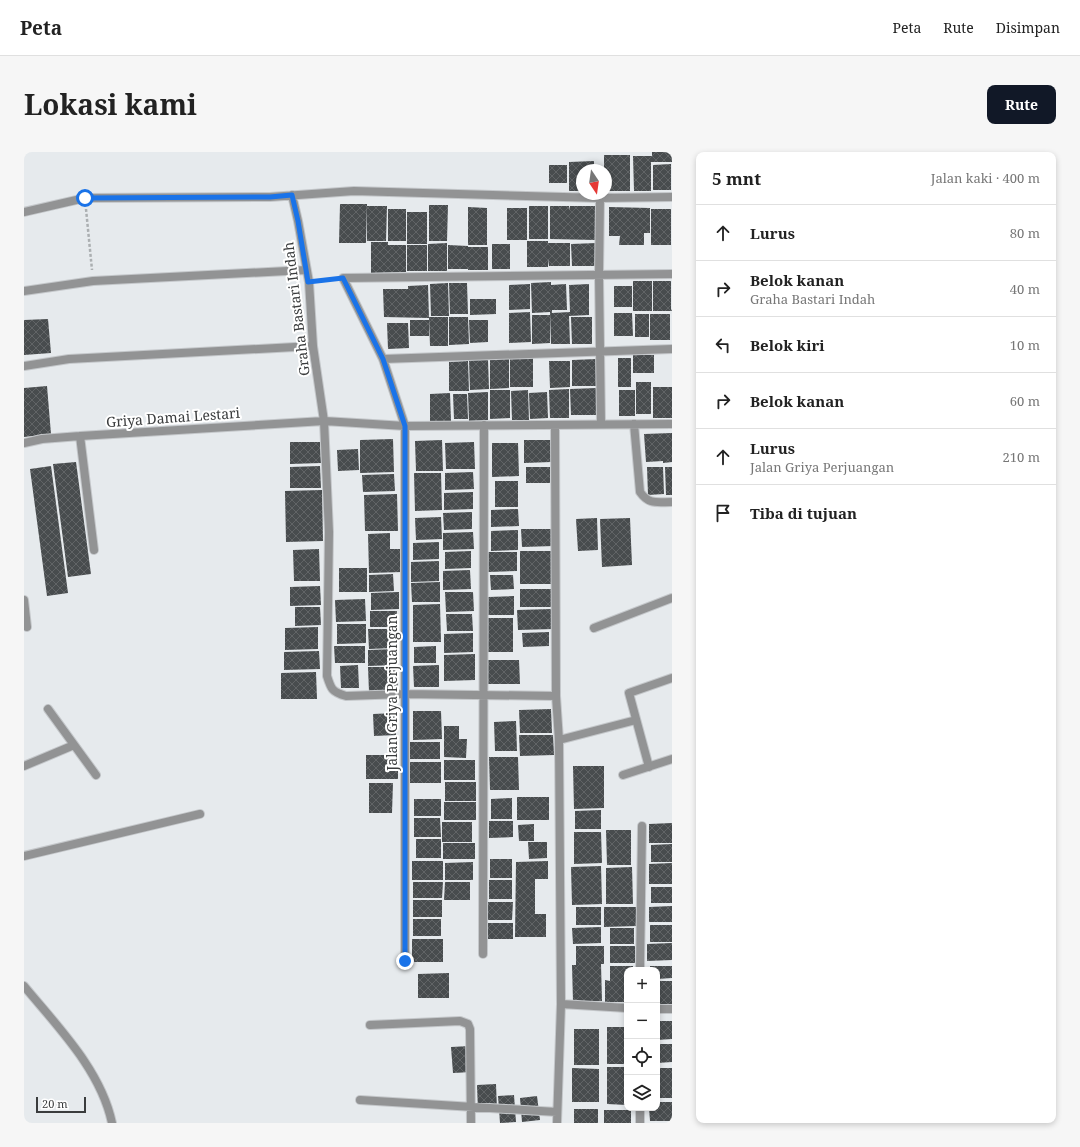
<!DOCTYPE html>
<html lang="id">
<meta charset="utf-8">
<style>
:root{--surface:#fff;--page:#f6f6f6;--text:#222;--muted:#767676;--line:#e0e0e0;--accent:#111827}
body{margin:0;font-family:"Noto Serif",serif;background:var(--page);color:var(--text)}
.controls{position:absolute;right:12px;bottom:12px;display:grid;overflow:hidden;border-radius:8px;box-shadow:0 2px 6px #0003}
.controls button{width:36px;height:36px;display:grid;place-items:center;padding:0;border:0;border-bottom:1px solid var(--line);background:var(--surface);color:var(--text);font:20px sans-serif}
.compass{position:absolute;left:552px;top:12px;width:36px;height:36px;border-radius:50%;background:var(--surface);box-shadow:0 2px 6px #0003;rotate:167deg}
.scale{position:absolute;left:12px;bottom:10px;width:50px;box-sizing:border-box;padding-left:4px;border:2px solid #3a3c3d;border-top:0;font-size:11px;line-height:14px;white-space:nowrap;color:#3a3c3d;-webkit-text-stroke:3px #fff;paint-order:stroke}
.stop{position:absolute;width:12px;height:12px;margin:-9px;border:3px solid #1a73e8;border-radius:50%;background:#fff}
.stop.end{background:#1a73e8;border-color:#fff;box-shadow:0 1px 4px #0008}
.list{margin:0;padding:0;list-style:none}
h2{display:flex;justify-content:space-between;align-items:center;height:52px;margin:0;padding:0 16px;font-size:17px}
h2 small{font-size:13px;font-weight:400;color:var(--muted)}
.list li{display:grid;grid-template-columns:26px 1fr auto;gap:12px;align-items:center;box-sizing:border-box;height:56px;padding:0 16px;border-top:1px solid var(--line)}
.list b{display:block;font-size:15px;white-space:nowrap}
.list p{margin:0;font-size:13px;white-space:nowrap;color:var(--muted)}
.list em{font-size:13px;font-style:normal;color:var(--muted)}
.icon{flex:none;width:22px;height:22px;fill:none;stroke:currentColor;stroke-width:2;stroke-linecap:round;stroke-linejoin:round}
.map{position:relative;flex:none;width:648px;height:971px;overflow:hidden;border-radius:8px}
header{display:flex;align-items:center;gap:24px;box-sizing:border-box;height:56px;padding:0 20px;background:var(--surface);border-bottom:1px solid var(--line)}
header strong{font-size:19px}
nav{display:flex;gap:22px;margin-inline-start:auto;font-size:14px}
.intro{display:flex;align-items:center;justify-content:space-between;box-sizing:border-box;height:96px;padding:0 24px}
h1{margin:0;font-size:28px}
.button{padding:10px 18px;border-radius:8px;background:var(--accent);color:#fff;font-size:14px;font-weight:700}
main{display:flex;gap:24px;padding:0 24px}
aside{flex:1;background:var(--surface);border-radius:8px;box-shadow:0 2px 6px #0003}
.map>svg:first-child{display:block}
.building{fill:url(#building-cross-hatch)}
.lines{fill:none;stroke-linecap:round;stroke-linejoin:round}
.street-casing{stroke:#c4c7ca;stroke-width:10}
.path{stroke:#abafb1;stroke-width:2.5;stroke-dasharray:3 2;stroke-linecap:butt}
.street{stroke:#929394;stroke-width:8}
.route{stroke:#1a73e8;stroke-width:5}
.labels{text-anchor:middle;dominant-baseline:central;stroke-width:4;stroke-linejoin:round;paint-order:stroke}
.street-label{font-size:14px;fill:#3a3c3d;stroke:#fff}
</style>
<header>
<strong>Peta</strong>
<nav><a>Peta</a><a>Rute</a><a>Disimpan</a></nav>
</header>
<div class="intro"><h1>Lokasi kami</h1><a class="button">Rute</a></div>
<main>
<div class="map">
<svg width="648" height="971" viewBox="0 0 648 971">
<defs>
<pattern id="building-cross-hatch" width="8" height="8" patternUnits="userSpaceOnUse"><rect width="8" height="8" fill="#484c4e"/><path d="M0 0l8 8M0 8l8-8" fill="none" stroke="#616466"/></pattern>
</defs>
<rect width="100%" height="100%" fill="#e6eaed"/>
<!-- building -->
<path class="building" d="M628,0H648V10H627V39H610L609,4H628Z
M580,3H606V39H582V18H580Z
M570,9V18H558V39H545V10Z
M647,12V38H629V13Z
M525,13H543V31H525Z
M316,52H343L342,91H315Z
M405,53H424L423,89H405Z
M343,54H363L362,89H343Z
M505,54H524V87H505Z
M526,54H545V58L546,54H572V88L526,87Z
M444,55L463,56V93H444Z
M585,55L626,56V81H620V93H595L596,84H585Z
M483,56H503V88H483Z
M364,57H382V89H364Z
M627,57H647V93H627Z
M383,60H403V92H383Z
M503,89H524V91H546V114H525L524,107V115H503Z
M347,90H364V93H382V120L347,121Z
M423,91V119H404V92Z
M573,91V114H548L547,92Z
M468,92H486V117H468Z
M383,93H403V119H383Z
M424,93L444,94V117H424Z
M444,95H464V118H444Z
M609,129H628V159H609Z
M629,129H647V157L648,159H629Z
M527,130V133L542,132L543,158H528V161L546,160L545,133L565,132V163L545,164L546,192H527L526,160L508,161L507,131Z
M424,131L425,164H407L406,132Z
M425,131H443L444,162H426Z
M506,132V157L485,158V133Z
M404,133L405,166L360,165L359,137H384V134Z
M590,134H608V155H590Z
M446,147H472V162L446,163Z
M506,160L507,190L485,191V161Z
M590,161H608L609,184H590Z
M611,162H625V185H611Z
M626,162H646V188H626Z
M508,163H526V191L508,192Z
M405,165H424V194H406Z
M425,165H444L445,192L425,193Z
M547,165H568V192H548Z
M24,167L27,201L0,203V168Z
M386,168H405V184H386Z
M445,168H464V190L446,191Z
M363,171H384L385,196L364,197Z
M609,203H630V221H609Z
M486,206H509V235H486Z
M594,206H607V235H594Z
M466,207H485V236L466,237Z
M573,207V234H548V208Z
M445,208H464L465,237L446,238Z
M444,209L445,239H425V210Z
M525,209H546V235L526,236Z
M612,230H627V262H612Z
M23,234L27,282L0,285V236Z
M629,235H648V266H629Z
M573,236L574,263H547L546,237Z
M545,237V266H526L525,238Z
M466,238H486V266L466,267Z
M504,238L505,268H488L487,239Z
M595,238H611V264H595Z
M464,240V268L445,269L444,241Z
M523,240L524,266L506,267L505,241Z
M426,241L427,269L406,270V242Z
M429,242H443L444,267H430Z
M648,281V310L639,311V309L622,310L620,282Z
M369,287L370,320L336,321V288Z
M418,288L419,319H392L391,289Z
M500,288H527V310L500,311Z
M266,290H296L297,311L266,312Z
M450,290L451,317H422L421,291Z
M468,291H494L495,324L468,325Z
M334,297L335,318L314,319L313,298Z
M52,310L67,422L44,425L29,312Z
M27,314L44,441L23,444L6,317Z
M296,314L297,336H266V315Z
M502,315H526V331H502Z
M623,315H639L640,342L624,343Z
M641,315H648V343H642Z
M449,320L450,337L421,338V321Z
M390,321H417L418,358L391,359Z
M370,322L371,339L339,340L338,323Z
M471,329H494V355H471Z
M298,338L299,389L262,390L261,339Z
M449,340V357L420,358V341Z
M373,342L374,379H341L340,343Z
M494,357L495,374L467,375V358Z
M448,360V377L420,378L419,361Z
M417,365L418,387L392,388L391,366Z
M573,366L574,398L554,399L552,367Z
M606,366L608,413L578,415L576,367Z
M497,377H529L530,394L498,395Z
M494,378V398L467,399V379Z
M449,380L450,397L419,398V381Z
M366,381V397H377L378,420L345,421L344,382Z
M415,390V407L389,408V391Z
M295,397L296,429H270L269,398Z
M447,399V416L421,417V400Z
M496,399H527V432H496Z
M463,400H493V419L464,420Z
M415,409V429L387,430V410Z
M315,416H343V440H315Z
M446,418L447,437L419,438V419Z
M369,422L370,439L345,440V423Z
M466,423H489L490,437L467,438Z
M416,430V450H388L387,431Z
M296,434L297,453L266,454V435Z
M496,437H530V455H496Z
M375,440V457L347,458V441Z
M421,440H449L450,459L422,460Z
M490,444V463H464V445Z
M341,447L342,469L312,470L311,448Z
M416,452L417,490H389V453Z
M271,455H296L297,473L271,474Z
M528,457L529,477L494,478L493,458Z
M346,459H373V475H346Z
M422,462H448L449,479H423Z
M462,466H489V500H462Z
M313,472H342V491L313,492Z
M294,475V497L261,498V476Z
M344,477H369V496L345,497Z
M525,480V494L499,495L498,481Z
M449,481V500L420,501V482Z
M310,494H341V511H311Z
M412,494V511H390V495Z
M372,497V513L344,514V498Z
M295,499L296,517L260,518V500Z
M451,502V528L420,529V503Z
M464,508H495L496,532H464Z
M334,513L335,536H317L316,514Z
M415,513V535H390L389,514Z
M344,515H373L374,539L345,540Z
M292,520L293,547H257V521Z
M527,557L528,581H496L495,558Z
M389,559H417L418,587L389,588Z
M371,561L372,583L350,584L349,562Z
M492,569L493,599H471L470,570Z
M420,574H435V587H443L442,606L420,605Z
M495,583H529L530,603L496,604Z
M386,590H416V607H386Z
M342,603H374V627H342Z
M465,605H494L495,638H466Z
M420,608H451V628H420Z
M386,610H417V631H386Z
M549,614H580V656L550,657Z
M421,630H452V649H421Z
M345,631H369L368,661H345Z
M493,645H525V668H493Z
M488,646V667H467V647Z
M390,647H417V664H390Z
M420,650H452V668H420Z
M577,658V677H551V659Z
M390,666H416L417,685H390Z
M465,669H489V685L465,686Z
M418,670H448V690H418Z
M648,671V691H625V672Z
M510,672V689H495L494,673Z
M582,678H607V713H583Z
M550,680H577L578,711L550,712Z
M392,687H417V706H392Z
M504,690H523V706L505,707Z
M419,691H451V707H419Z
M648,692V710H627V693Z
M466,707H488V726H466Z
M388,709H419V728H388Z
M524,709V727H511V762H522V785H491L492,710Z
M449,710V728H421V711Z
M648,711V732H625V712Z
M577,714L578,752L548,753L547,715Z
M608,715L609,752H582V716Z
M465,728H488V747H465Z
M389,730H419L418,746H389Z
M421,730H446V748H420Z
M627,735H648V751H627Z
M389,748H418V765H389Z
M462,750H489L488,768H462Z
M648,754V770H625V755Z
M552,755H577V773H552Z
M580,755H612L613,774L580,775Z
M389,767H417V784H389Z
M464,771H489V787H464Z
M626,773H648V790H626Z
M577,775V791L549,792L548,776Z
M586,776H610V792H586Z
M388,787H419V810H388Z
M648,791V808L623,809V792Z
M552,794H580V812H577L578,849L549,850L548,813H552Z
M586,794H611V811H586Z
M586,814H609V818H603V850H581V828L586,829Z
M626,814H648V826L633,827V818H626Z
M425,821V846H394V822Z
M633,829H648V852L633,853Z
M633,869H648V887L633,888Z
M583,875H603V912H583Z
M550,877H575V913H550Z
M633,892H648V910L633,911Z
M446,894L448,920L429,921L427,895Z
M583,915H603V953L583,952Z
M548,916L575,917V950H548Z
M633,916H648V946H633Z
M472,932L473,958L454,959L453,933Z
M490,943L492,970L476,971L474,944Z
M513,944L516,968L498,970L496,946Z
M633,950H648V969H626L625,956H633Z
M550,957H574V971H550Z
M580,958H607V971H580Z"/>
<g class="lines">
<defs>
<path id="street" d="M268,43L274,69L285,130L289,194L300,269L305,380L303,524C307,537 308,540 322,544L380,542L532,544
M576,46L575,123L577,272
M0,60L61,46L246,45L330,39L576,46L648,45
M0,139L69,129L282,118
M359,207L648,197
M0,214L45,207L289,194
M610,272L616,340C625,353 633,350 648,350
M531,273L532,544L535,588L537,852L533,971
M56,284L70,398
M0,291L18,287L56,284L300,269L381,274L648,272
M0,448L3,475
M570,476L648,446
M24,557L72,623
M535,588L612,568
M0,614L50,593
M625,615L605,541L648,526
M599,623L648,607
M0,704L176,662
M459,802L460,273
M381,809V274L359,207L319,126L648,122
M616,818L618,674
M0,834C33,874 77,918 88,971
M537,852L603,856
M633,857H648
M346,873L436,869L444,872L446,877L447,971
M336,948L533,960
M616,956V971"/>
</defs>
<!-- street casing -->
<use href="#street" class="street-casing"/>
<!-- path -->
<path class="path" d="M62,57L68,118
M297,128L308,127"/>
<!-- street -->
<use href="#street" class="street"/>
</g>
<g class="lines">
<!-- route -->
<path class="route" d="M61,46L246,45L268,43L274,69L284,130L319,126L359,207L381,274V809"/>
</g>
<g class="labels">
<!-- street labels -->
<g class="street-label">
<text transform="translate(272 157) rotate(-97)">Graha Bastari Indah</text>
<text transform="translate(149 265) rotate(-4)">Griya Damai Lestari</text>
<text transform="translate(367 541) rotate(-90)">Jalan Griya Perjuangan</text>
</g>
</g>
</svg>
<div class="controls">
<button>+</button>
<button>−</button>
<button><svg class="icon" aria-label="locate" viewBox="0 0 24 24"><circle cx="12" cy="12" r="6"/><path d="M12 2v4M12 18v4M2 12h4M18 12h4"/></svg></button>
<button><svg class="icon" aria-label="layers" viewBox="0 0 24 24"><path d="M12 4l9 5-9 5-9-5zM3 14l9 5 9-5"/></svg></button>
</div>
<svg class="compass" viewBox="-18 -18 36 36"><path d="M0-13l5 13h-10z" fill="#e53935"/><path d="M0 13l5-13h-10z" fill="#767676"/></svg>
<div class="scale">20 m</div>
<div class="stop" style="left:61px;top:46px"></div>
<div class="stop end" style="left:381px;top:809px"></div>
</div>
<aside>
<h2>5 mnt<small>Jalan kaki · 400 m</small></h2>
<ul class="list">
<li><svg class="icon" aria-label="ahead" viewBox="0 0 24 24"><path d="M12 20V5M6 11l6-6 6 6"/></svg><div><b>Lurus</b></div><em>80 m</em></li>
<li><svg class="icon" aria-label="right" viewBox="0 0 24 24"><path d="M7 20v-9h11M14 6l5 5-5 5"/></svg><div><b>Belok kanan</b><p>Graha Bastari Indah</p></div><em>40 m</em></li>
<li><svg class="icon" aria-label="left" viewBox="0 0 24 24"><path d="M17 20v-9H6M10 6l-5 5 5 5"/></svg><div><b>Belok kiri</b></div><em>10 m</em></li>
<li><svg class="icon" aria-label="right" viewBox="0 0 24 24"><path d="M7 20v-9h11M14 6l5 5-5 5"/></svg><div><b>Belok kanan</b></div><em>60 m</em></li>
<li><svg class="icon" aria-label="ahead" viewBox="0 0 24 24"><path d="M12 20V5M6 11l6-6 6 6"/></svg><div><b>Lurus</b><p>Jalan Griya Perjuangan</p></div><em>210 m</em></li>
<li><svg class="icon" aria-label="arrive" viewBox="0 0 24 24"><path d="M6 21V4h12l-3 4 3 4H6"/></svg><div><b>Tiba di tujuan</b></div></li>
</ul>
</aside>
</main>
